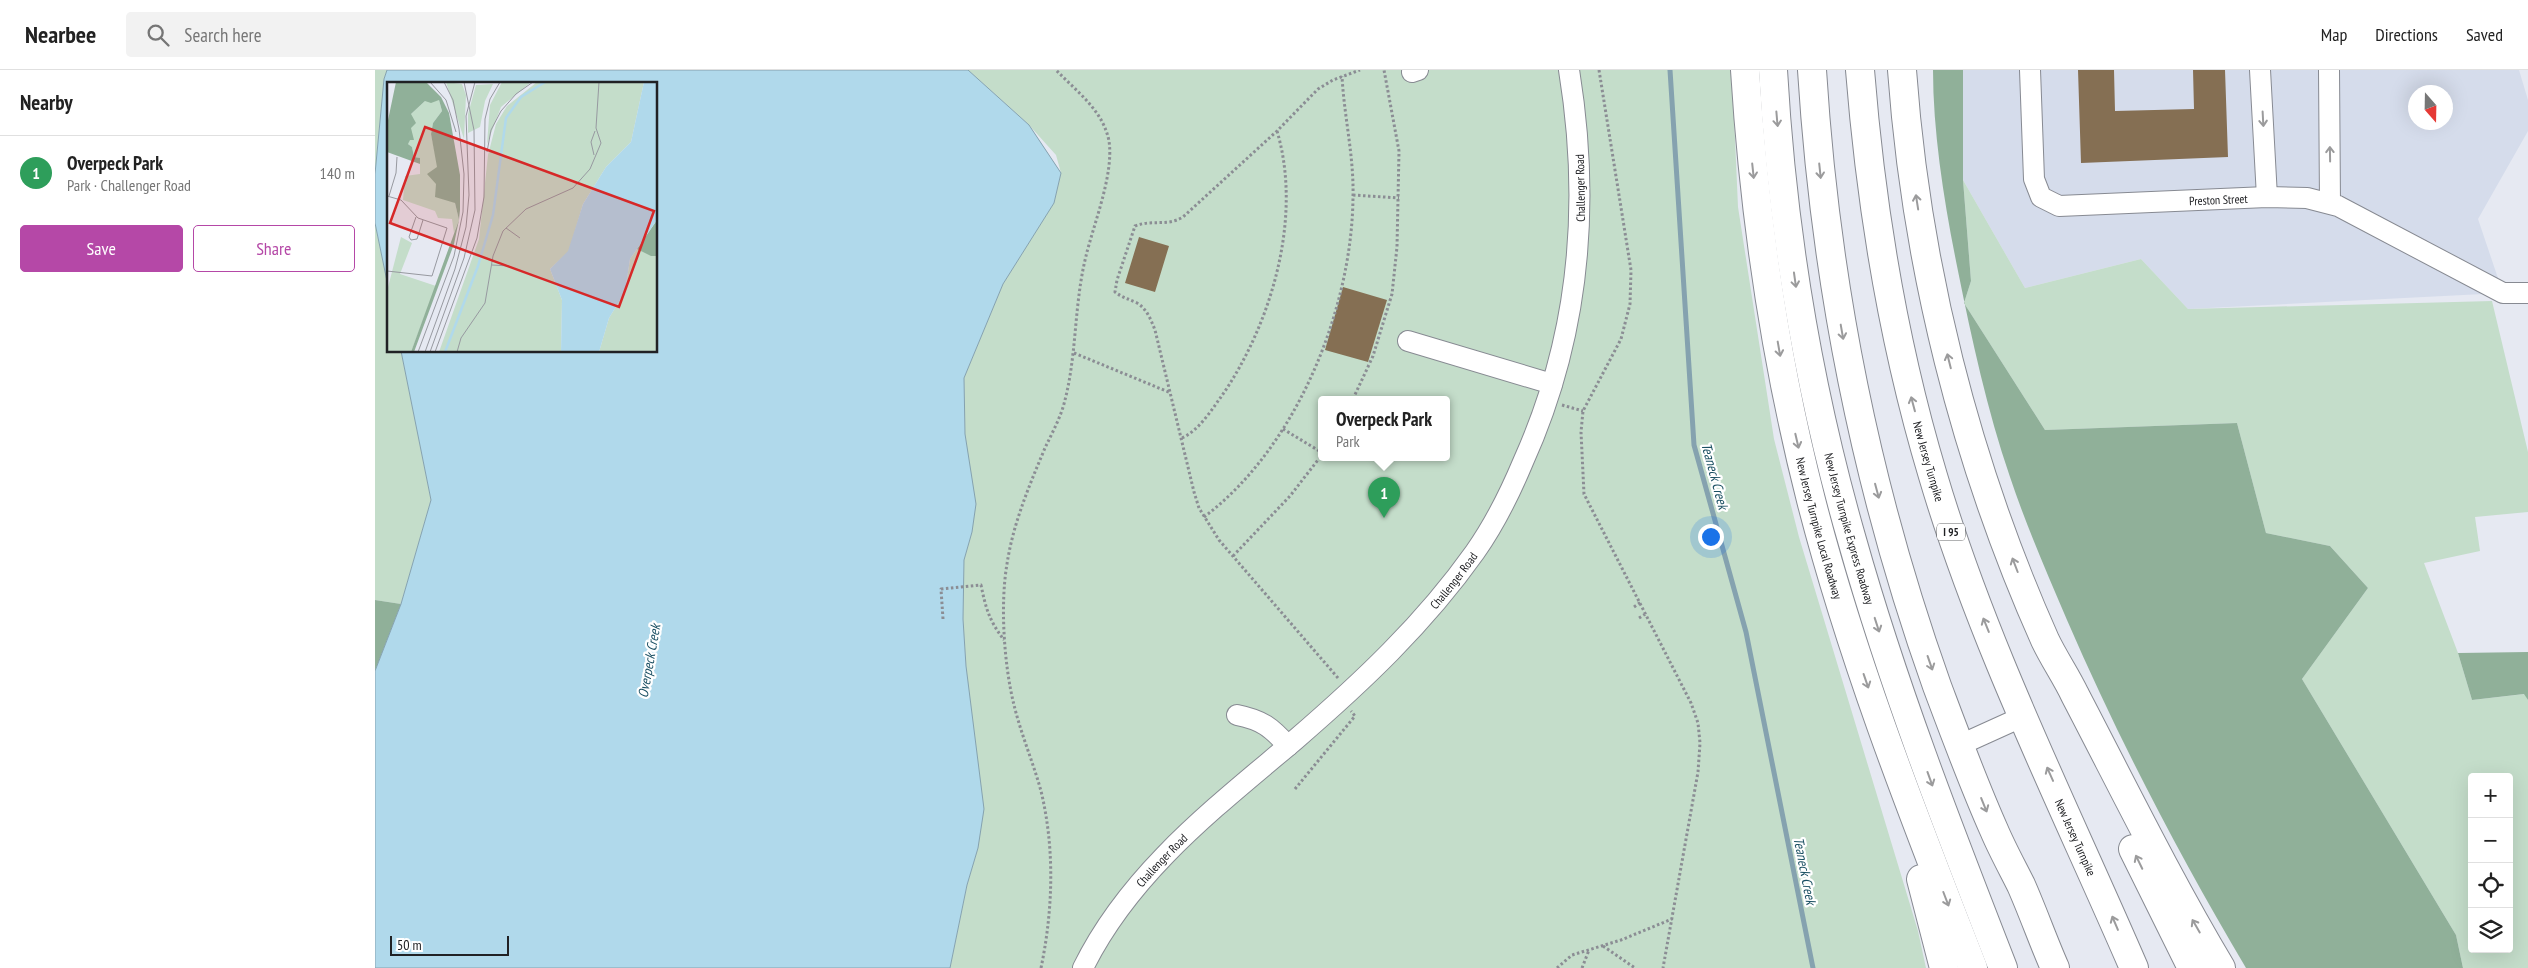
<!DOCTYPE html>
<meta charset="utf-8">
<style>
:root{--surface:#fff;--page:#f2f2f2;--text:#222;--muted:#767676;--line:#e0e0e0;--accent:#b548a7}
body{margin:0;font-family:"PT Sans Narrow",sans-serif;background:var(--page);color:var(--text)}
.controls{position:absolute;right:15px;bottom:15px;display:grid;overflow:hidden;border-radius:5px;box-shadow:0 5px 20px #0002}
.controls button{width:45px;height:45px;display:grid;place-items:center;padding:0;border:0;border-bottom:1px solid var(--line);background:var(--surface);color:var(--text);font:25px sans-serif}
.compass{position:absolute;left:2033px;top:15px;width:45px;height:45px;border-radius:50%;background:var(--surface);box-shadow:0 5px 20px #0002;rotate:160deg}
.scale{position:absolute;left:15px;bottom:12px;width:119px;box-sizing:border-box;padding-left:5px;border:2px solid #202124;border-top:0;font-size:14px;line-height:18px;white-space:nowrap;color:#202124;-webkit-text-stroke:4px #fff;paint-order:stroke}
.you{position:absolute;left:1335px;top:466px;width:18px;height:18px;margin:-12px;border:4px solid #fff;border-radius:50%;background:#1a73e8;box-shadow:0 0 0 8px #1a73e833}
.badge{display:grid;place-items:center;width:32px;height:32px;border-radius:50%;background:var(--accent);color:#fff;font-size:16px;font-weight:700}
.pin{position:absolute;translate:-50% -41px;filter:drop-shadow(0 1px 2px #0008)}
.pin::after{content:'';position:absolute;top:26px;width:18px;height:15px;background:inherit;clip-path:polygon(0 0,100% 0,50% 100%)}
.popup{position:absolute;left:943px;top:326px;width:132px;height:65px;box-sizing:border-box;display:grid;place-content:center;border-radius:5px;background:var(--surface);filter:drop-shadow(0 1px 4px #0005);font-size:16px;white-space:nowrap;color:var(--muted)}
.popup b{font-size:19px;color:var(--text)}
.popup::after{content:'';position:absolute;left:50%;top:100%;margin-left:-10px;border:10px solid transparent;border-top-color:var(--surface)}
.list{margin:0;padding:0;list-style:none}
h2{display:flex;justify-content:space-between;align-items:center;height:65px;margin:0;padding:0 20px;font-size:21px}
h2 small{font-size:16px;font-weight:400;color:var(--muted)}
.list li{display:grid;grid-template-columns:32px 1fr auto;gap:15px;align-items:center;box-sizing:border-box;height:75px;padding:0 20px;border-top:1px solid var(--line)}
.list b{display:block;font-size:19px;white-space:nowrap}
.list p{margin:0;font-size:16px;white-space:nowrap;color:var(--muted)}
.list em{font-size:16px;font-style:normal;color:var(--muted)}
.actions{display:flex;gap:10px;padding:15px 20px}
.actions a{flex:1;padding:11px 0;border:1px solid var(--accent);border-radius:5px;text-align:center;font-size:18px;color:var(--accent)}
.actions .main{background:var(--accent);color:#fff}
.icon{flex:none;width:28px;height:28px;fill:none;stroke:currentColor;stroke-width:2;stroke-linecap:round;stroke-linejoin:round}
.map{position:relative;flex:none;width:2153px;height:898px;overflow:hidden}
header{display:flex;align-items:center;gap:30px;box-sizing:border-box;height:70px;padding:0 25px;background:var(--surface);border-bottom:1px solid var(--line)}
header strong{font-size:24px}
nav{display:flex;gap:28px;margin-inline-start:auto;font-size:18px}
.search{width:350px;height:45px;background:var(--page);display:flex;align-items:center;gap:12px;box-sizing:border-box;padding:0 18px;border-radius:5px;color:var(--muted);font-size:19px}
main{display:flex}
aside{flex:1;background:var(--surface)}
.map>svg:first-child{display:block}
.built{fill:#d5dceb;fill-rule:evenodd}
.green{fill:#c4ddca;fill-rule:evenodd}
.forest{fill:#90b099}
.water{fill:#b0d9eb;stroke:#85a2af}
.lines{fill:none;stroke-linecap:round;stroke-linejoin:round}
.stream{stroke:#85a2af;stroke-width:5}
.building{fill:#856f53}
.minor-casing{stroke:#878a92;stroke-width:22}
.highway-casing{stroke:#878a92;stroke-width:30}
.path{stroke:#8b8d94;stroke-width:3;stroke-dasharray:2.5 2.5;stroke-linecap:butt}
.minor{stroke:#fff;stroke-width:20}
.highway{stroke:#fff;stroke-width:28}
.oneway{stroke:#9b9b9c}
.labels{text-anchor:middle;dominant-baseline:central;stroke-width:4.5;stroke-linejoin:round;paint-order:stroke}
.shield{fill:#fff;stroke:#636466;stroke-width:1}
.shield-label{font-size:11px;font-weight:bold;fill:#202124}
.street-label{font-size:12px;fill:#202124;stroke:#fff}
.water-label{font-size:14px;font-style:italic;fill:#1b5063;stroke:#fff}
.inset-river{fill:none;stroke:#b0d9eb;stroke-width:2.5}
.inset-road{fill:none;stroke:#9799a0;stroke-width:1}
.view{fill:#d62828;fill-opacity:0.15;stroke:#d62828;stroke-width:2.5}
.inset-edge{fill:none;stroke:#202124;stroke-width:2.5}
</style>
<header>
<strong>Nearbee</strong>
<div class="search"><svg class="icon" aria-label="search" viewBox="0 0 24 24"><circle cx="10" cy="10" r="6"/><path d="M15 15l6 6"/></svg>Search here</div>
<nav><a>Map</a><a>Directions</a><a>Saved</a></nav>
</header>
<main>
<aside>
<h2>Nearby<small></small></h2>
<ul class="list">
<li><span class="badge" style="background:#2e9e5b">1</span><div><b>Overpeck Park</b><p>Park · Challenger Road</p></div><em>140 m</em></li>
</ul>
<div class="actions"><a class="main">Save</a><a>Share</a></div>
</aside>
<div class="map">
<svg width="2153" height="898" viewBox="0 0 2153 898">
<rect width="100%" height="100%" fill="#e6e9f2"/>
<!-- built -->
<path class="built" d="M1588,0H2144L2153,30V61L2103,149L2128,223L1813,239L1766,189L1650,218L1588,110ZM2040,22H2070V52H2040Z"/>
<!-- green -->
<path class="green" d="M0,0H12L9,9L0,104Z
M593,0H1357L1363,137L1399,369L1424,467L1543,861L1551,898H575L592,815L603,778L588,549L589,490L597,462L590,364L589,308L628,214L679,133L686,103L681,85L654,55ZM946,329H1072V387H946Z
M1588,110L1650,218L1766,189L1813,239L2117,231L2153,382V442L2100,447L2105,481L2049,493L2083,583L2097,630L2150,624L2153,630V898H2088L2081,865L1927,609L1993,518L1955,476L1891,463L1862,353L1670,360L1589,233L1596,211ZM2097,707H2134V879H2097Z
M0,153L14,221V281H26L56,430L26,534L0,530Z"/>
<!-- forest -->
<path class="forest" d="M1558,0H1588V110L1596,211L1589,233L1670,360L1862,353L1891,463L1955,476L1993,518L1927,609L2081,865L2088,898H1871C1804,785 1744,670 1692,550C1672,503 1651,455 1635,407C1612,340 1597,270 1583,201C1570,137 1558,65 1558,0Z
M0,530L26,534L0,601Z
M2153,582V630L2149,624L2097,630L2083,583Z"/>
<!-- water -->
<path class="water" d="M12,0H593L654,55L686,103L679,133L628,214L589,308L590,364L601,434L597,462L589,490L588,549L591,596L609,739L603,778L592,815L575,898H0V601L26,534L56,430L26,281H281V14H14V221L0,153V104L9,9Z"/>
<g class="lines">
<!-- stream -->
<path class="stream" d="M1295,0L1319,375L1371,562L1438,898"/>
</g>
<!-- building -->
<path class="building" d="M1703,0H1739L1740,41L1819,39L1818,0H1850L1853,87L1706,93Z
M764,167L794,176L780,222L750,213Z
M968,217L1012,230L993,292L950,280Z"/>
<g class="lines">
<defs>
<g id="minor">
<path id="s1" d="M1655,0L1659,109L1666,127L1684,136L1892,127L1932,128L1963,136L2128,223H2153"/>
<path d="M1885,0L1892,127"/>
<path d="M1954,0L1955,133"/>
<path d="M1037,2L1043,0"/>
<path d="M1033,271L1177,314"/>
<path d="M862,645C887,650 896,657 913,676"/>
<path d="M1585,675L1649,646"/>
<path id="s2" d="M708,898C755,802 841,737 920,670C986,613 1049,554 1100,482C1119,455 1135,423 1148,392C1205,266 1216,135 1194,0"/>
</g>
<g id="highway">
<path id="s3" d="M1370,0C1379,144 1400,289 1436,430C1477,590 1538,744 1598,898"/>
<path id="s4" d="M1398,0C1407,159 1433,317 1477,470C1518,616 1573,757 1628,898"/>
<path d="M1437,0C1450,210 1491,417 1562,616C1580,664 1598,713 1619,760C1627,779 1637,797 1646,815C1658,842 1668,871 1680,898"/>
<path id="s5" d="M1485,0C1496,138 1518,273 1558,406C1608,575 1689,736 1759,898"/>
<path d="M1527,0C1541,195 1590,391 1670,570C1679,589 1691,606 1700,625C1748,717 1793,809 1846,898"/>
<path d="M1758,779L1817,898"/>
<path d="M1546,809L1569,898"/>
</g>
</defs>
<!-- minor casing -->
<use href="#minor" class="minor-casing"/>
<!-- highway casing -->
<use href="#highway" class="highway-casing"/>
<!-- path -->
<path class="path" d="M1224,0L1256,200L1255,234L1246,269L1208,341L1206,362L1209,424L1316,633L1323,653L1325,673L1323,702L1288,898
M978,125L1024,128
M699,283L796,323
M978,329L998,286L1017,224L1022,177L1024,81L1009,0
M1187,335L1208,341
M908,359L946,382
M807,368C824,360 835,342 846,327C896,255 928,148 902,61
M829,447C921,378 977,240 978,127C979,86 969,46 967,6
M858,486L915,426L946,386
M1259,537L1266,532
M1264,548L1272,543
M568,549L566,519L606,515C611,539 614,550 629,570
M963,608L844,470L824,438L819,422L780,260C776,250 772,239 762,233C754,229 748,228 740,222L742,210L760,156C778,149 791,157 808,147L902,61L943,19L958,10L985,0
M920,719L980,646L976,641
M1228,876L1260,898
M666,898C678,840 680,779 666,721C658,692 646,664 639,635C629,595 625,534 632,494C638,454 654,416 670,378C677,363 686,347 690,330C702,283 699,234 711,186C719,153 739,104 734,71C728,40 701,21 681,0
M1182,898L1197,885L1246,870L1297,849
M1207,898L1214,880"/>
<!-- minor -->
<use href="#minor" class="minor"/>
<!-- highway -->
<use href="#highway" class="highway"/>
</g>
<!-- one-way arrows -->
<defs><path id="oneway-shaft" d="M-6 0H5M1.5-3L5.5 0L1.5 3" fill="none" stroke-width="1.6" stroke-linecap="round" stroke-linejoin="round" transform="scale(1.25)"/></defs>
<g class="oneway">
<use href="#oneway-shaft" transform="translate(1402 49) rotate(85)"/>
<use href="#oneway-shaft" transform="translate(1888 49) rotate(87)"/>
<use href="#oneway-shaft" transform="translate(1955 84) rotate(-91)"/>
<use href="#oneway-shaft" transform="translate(1378 101) rotate(84)"/>
<use href="#oneway-shaft" transform="translate(1445 101) rotate(84)"/>
<use href="#oneway-shaft" transform="translate(1542 132) rotate(-99)"/>
<use href="#oneway-shaft" transform="translate(1420 210) rotate(82)"/>
<use href="#oneway-shaft" transform="translate(1467 262) rotate(80)"/>
<use href="#oneway-shaft" transform="translate(1404 279) rotate(80)"/>
<use href="#oneway-shaft" transform="translate(1574 291) rotate(-104)"/>
<use href="#oneway-shaft" transform="translate(1538 334) rotate(-105)"/>
<use href="#oneway-shaft" transform="translate(1422 371) rotate(77)"/>
<use href="#oneway-shaft" transform="translate(1502 421) rotate(75)"/>
<use href="#oneway-shaft" transform="translate(1640 495) rotate(-111)"/>
<use href="#oneway-shaft" transform="translate(1502 555) rotate(72)"/>
<use href="#oneway-shaft" transform="translate(1611 555) rotate(-112)"/>
<use href="#oneway-shaft" transform="translate(1555 593) rotate(71)"/>
<use href="#oneway-shaft" transform="translate(1491 611) rotate(71)"/>
<use href="#oneway-shaft" transform="translate(1675 704) rotate(-114)"/>
<use href="#oneway-shaft" transform="translate(1555 709) rotate(70)"/>
<use href="#oneway-shaft" transform="translate(1609 735) rotate(68)"/>
<use href="#oneway-shaft" transform="translate(1764 792) rotate(-116)"/>
<use href="#oneway-shaft" transform="translate(1571 829) rotate(69)"/>
<use href="#oneway-shaft" transform="translate(1740 853) rotate(-113)"/>
<use href="#oneway-shaft" transform="translate(1821 856) rotate(-120)"/>
</g>
<g class="labels">
<!-- shield labels -->
<rect class="shield" x="1562" y="453.5" width="28" height="17" rx="4"/>
<g class="shield-label">
<text x="1576" y="462">I 95</text>
</g>
<!-- street labels -->
<g class="street-label">
<text transform="translate(1205 118) rotate(-91)">Challenger Road</text>
<text stroke="none"><textPath href="#s1" startOffset="308">Preston Street</textPath></text>
<text stroke="none"><textPath href="#s5" startOffset="398">New Jersey Turnpike</textPath></text>
<text stroke="none"><textPath href="#s3" startOffset="465">New Jersey Turnpike Local Roadway</textPath></text>
<text stroke="none"><textPath href="#s4" startOffset="466">New Jersey Turnpike Express Roadway</textPath></text>
<text stroke="none"><textPath href="#s2" startOffset="539">Challenger Road</textPath></text>
<text stroke="none"><textPath href="#s5" startOffset="802">New Jersey Turnpike</textPath></text>
<text stroke="none"><textPath href="#s2" startOffset="134">Challenger Road</textPath></text>
</g>
<!-- water labels -->
<g class="water-label">
<text transform="translate(1340 406) rotate(75)">Teaneck Creek</text>
<text transform="translate(274 591) rotate(-80)">Overpeck Creek</text>
<text transform="translate(1430 801) rotate(79)">Teaneck Creek</text>
</g>
</g>
<!-- overview -->
<g transform="translate(12 12)">
<rect width="270" height="270" fill="#e6e9f2"/>
<path d="M59,0L75,2L79,13L77,57ZM115,0H144L114,25L100,62L103,23ZM150,0H257L244,60L219,85L196,122L182,169L163,187L175,218L174,270H52L92,157L101,73L109,42L120,24ZM106,2L98,19L93,45L81,51V32L89,3ZM52,18L55,29L46,41L44,52L51,85L49,102L68,121L72,138L67,151L65,137L51,136L48,129L16,118L18,94L33,92V76L27,75L25,65L21,62L24,32L38,19ZM14,155L25,161L13,192L49,204L24,270H0V209ZM250,167L270,174V270H212L222,236L238,210L243,177Z" fill="#c4ddca"/>
<path d="M9,0H39L54,15L62,31L73,93V128L72,138L67,162L27,270H24L72,138L68,121L48,115L49,102L40,92L50,85L44,52L46,41L55,29L52,18L44,21L38,19L24,32L29,41L24,46L27,58H23L21,62L25,65L27,75L33,76V82L0,70V43ZM270,138V174H264L250,167Z" fill="#90b099"/>
<path d="M257,0H270V138L243,177L238,210L222,236L212,270H174L175,218L163,187L181,169L196,122L219,85L244,60Z" fill="#b0d9eb"/>
<path class="inset-river" d="M58,270L91,184L106,133L119,36L134,15L158,0"/>
<path class="inset-road" d="M43,0L59,18L69,50M100,70L104,48L114,29L129,12L146,0M207,73L204,60L208,49M0,114L14,118L31,136L60,146L45,194L0,189M2,114L9,91L10,75M29,135L22,155L24,158L30,157L36,138M119,146L133,156M105,183L122,184M31,270L67,174L76,130L77,92L72,47L66,18L57,0M38,270L68,187L79,145L82,113L79,34L88,0M43,270L77,176L88,128L87,48L77,0M48,270L90,156L97,115L98,37L103,17L113,0M70,270L74,256L98,221L106,174L116,149L139,127L186,106L203,87L214,61L209,46L212,0"/>
<path class="view" d="M38,45L267,129L232,225L3,141Z"/>
<rect width="270" height="270" class="inset-edge"/>
</g>
</svg>
<div class="controls">
<button>+</button>
<button>−</button>
<button><svg class="icon" aria-label="locate" viewBox="0 0 24 24"><circle cx="12" cy="12" r="6"/><path d="M12 2v4M12 18v4M2 12h4M18 12h4"/></svg></button>
<button><svg class="icon" aria-label="layers" viewBox="0 0 24 24"><path d="M12 4l9 5-9 5-9-5zM3 14l9 5 9-5"/></svg></button>
</div>
<svg class="compass" viewBox="-18 -18 36 36"><path d="M0-13l5 13h-10z" fill="#e53935"/><path d="M0 13l5-13h-10z" fill="#767676"/></svg>
<div class="scale">50 m</div>
<div class="you"></div>
<div class="pin badge" style="left:1009px;top:448px;background:#2e9e5b">1</div>
<div class="popup"><b>Overpeck Park</b>Park</div>
</div>
</main>
